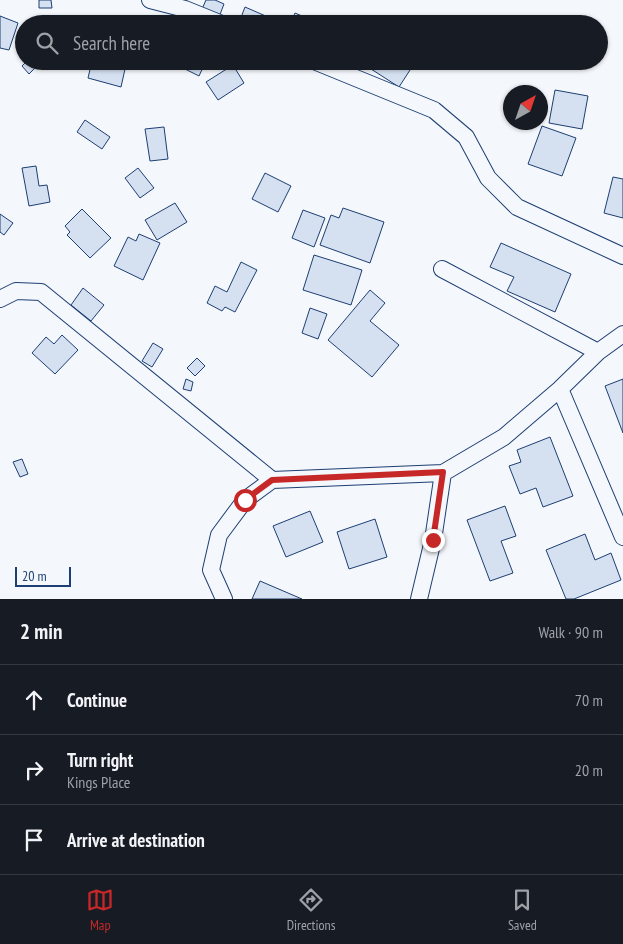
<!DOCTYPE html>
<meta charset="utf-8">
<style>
:root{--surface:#171b24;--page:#242831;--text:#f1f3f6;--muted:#9ea1a6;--line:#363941;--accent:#c62828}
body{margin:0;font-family:"PT Sans Narrow",sans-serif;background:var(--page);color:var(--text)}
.compass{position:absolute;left:503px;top:85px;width:45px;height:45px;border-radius:50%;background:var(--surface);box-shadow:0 1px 4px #0004;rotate:40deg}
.scale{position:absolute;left:15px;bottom:12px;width:56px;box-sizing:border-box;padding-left:5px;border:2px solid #1d3f73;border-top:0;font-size:14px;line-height:18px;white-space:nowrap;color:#1d3f73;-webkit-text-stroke:4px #f4f7fb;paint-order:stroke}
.stop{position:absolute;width:15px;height:15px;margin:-11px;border:4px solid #c62828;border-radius:50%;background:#fff}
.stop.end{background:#c62828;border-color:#fff;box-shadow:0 1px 5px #0008}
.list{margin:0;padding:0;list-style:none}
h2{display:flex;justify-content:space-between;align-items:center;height:65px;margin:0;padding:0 20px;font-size:21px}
h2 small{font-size:16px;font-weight:400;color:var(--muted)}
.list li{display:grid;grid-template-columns:32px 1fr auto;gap:15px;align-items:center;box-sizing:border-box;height:70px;padding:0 20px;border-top:1px solid var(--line)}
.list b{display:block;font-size:19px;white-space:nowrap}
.list p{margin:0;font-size:16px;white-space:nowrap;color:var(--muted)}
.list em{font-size:16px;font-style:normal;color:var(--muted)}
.icon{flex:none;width:28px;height:28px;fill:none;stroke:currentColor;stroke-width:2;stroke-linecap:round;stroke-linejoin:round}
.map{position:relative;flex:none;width:623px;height:599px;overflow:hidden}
.search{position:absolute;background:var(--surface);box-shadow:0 1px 4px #0004;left:15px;right:15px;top:15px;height:55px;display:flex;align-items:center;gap:12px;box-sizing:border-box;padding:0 18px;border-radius:28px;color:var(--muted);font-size:19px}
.sheet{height:275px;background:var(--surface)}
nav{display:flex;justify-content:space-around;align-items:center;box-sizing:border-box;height:70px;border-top:1px solid var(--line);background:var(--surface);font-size:14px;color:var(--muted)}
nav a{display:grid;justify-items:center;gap:2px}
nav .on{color:var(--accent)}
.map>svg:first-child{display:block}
.building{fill:#d5e0f0;stroke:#1d3f73}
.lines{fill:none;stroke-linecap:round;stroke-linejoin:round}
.street-casing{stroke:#1d3f73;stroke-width:18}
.street{stroke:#f4f7fb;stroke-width:16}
.route{stroke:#c62828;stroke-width:6}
</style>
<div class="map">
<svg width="623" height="599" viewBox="0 0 623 599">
<rect width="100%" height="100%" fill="#f4f7fb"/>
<!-- building -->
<path class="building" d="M39,0H51L52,8H39Z
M206,0H215L224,4L219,17L202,9Z
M245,7L268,17L265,24H248L240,20Z
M295,13L309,19L307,24H290Z
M0,16L18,23L9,50L0,48Z
M27,61H35L38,65L29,74L22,66Z
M92,61L125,69L121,87L88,78Z
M183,61H206L199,76L181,67Z
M376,61H397L410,70L399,87L371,69Z
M233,65L244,83L218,100L206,82Z
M555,90L588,96L582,129L549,123Z
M85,120L110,137L102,149L77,132Z
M542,126L576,138L562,176L528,164Z
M164,127L168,159L150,161L145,129Z
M36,166L39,186L47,185L50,202L29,206L22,168Z
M138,168L154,188L140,198L125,178Z
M265,173L291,186L278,212L252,199Z
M613,177L623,179V218L604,213Z
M175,203L187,222L157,240L145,220Z
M343,208L384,222L370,263L320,245L331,215L339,218Z
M82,209L111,238L90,258L67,235L70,232L65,226Z
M303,210L325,218L314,247L292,238Z
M0,214L13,223L4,235L0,232Z
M139,234L160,243L143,280L114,266L128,237L136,241Z
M501,243L571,274L555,312L507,291L514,277L490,267Z
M314,255L362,270L351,305L303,290Z
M241,262L257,270L235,312L225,307L222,311L207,303L215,286L227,292Z
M83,288L104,305L91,321L71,305Z
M370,290L385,303L370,321L399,345L372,377L328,340Z
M310,308L327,314L318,339L302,333Z
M62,335L78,350L55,374L32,353L46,337L54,344Z
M153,343L163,349L152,367L142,361Z
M197,358L205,366L195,376L187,368Z
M186,379L193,382L191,391L183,389Z
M623,379V433L605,386Z
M550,437L573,496L543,507L536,488L520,494L509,466L521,462L517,450Z
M22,459L28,474L20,477L13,462Z
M505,506L516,536L501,541L513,573L490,581L467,520Z
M310,511L323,542L286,557L273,526Z
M375,519L387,557L349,569L337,532Z
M585,534L595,560L611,553L621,580L574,599H566L546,550Z
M260,581L302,599H252Z"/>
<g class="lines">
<defs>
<path id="street" d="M150,0L185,9L222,24
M314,61L434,110L466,137L488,178L517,207L623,256
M442,269L598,352
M0,299L16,291L41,292L272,480L443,473L504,437L560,389L598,352L623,334
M560,389L623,537
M224,599L211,570L219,535L245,500L272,480
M419,599L433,540L443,473"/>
</defs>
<!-- street casing -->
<use href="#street" class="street-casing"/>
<!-- street -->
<use href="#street" class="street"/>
</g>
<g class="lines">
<!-- route -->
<path class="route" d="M245,500L272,480L443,472L433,540"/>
</g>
</svg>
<svg class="compass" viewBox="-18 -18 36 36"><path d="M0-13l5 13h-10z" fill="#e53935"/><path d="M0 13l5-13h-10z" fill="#9ea1a6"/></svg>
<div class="scale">20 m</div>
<div class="stop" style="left:245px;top:500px"></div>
<div class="stop end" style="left:433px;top:540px"></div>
<div class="search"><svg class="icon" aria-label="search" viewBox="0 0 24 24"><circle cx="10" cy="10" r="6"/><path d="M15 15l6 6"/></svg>Search here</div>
</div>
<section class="sheet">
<h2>2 min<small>Walk · 90 m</small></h2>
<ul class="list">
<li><svg class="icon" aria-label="ahead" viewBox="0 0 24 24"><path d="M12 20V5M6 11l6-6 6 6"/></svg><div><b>Continue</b></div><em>70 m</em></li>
<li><svg class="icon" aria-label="right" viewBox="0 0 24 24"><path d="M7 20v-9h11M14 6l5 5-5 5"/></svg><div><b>Turn right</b><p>Kings Place</p></div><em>20 m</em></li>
<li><svg class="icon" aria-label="arrive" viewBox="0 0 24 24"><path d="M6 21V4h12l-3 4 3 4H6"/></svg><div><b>Arrive at destination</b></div></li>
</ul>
</section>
<nav>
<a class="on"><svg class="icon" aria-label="map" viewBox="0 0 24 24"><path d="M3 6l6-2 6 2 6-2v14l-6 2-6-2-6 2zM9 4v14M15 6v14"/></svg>Map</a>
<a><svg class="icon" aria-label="directions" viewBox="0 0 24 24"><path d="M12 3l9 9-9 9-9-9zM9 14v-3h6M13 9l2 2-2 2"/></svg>Directions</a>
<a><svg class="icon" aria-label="saved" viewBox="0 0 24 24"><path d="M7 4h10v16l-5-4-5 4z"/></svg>Saved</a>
</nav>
